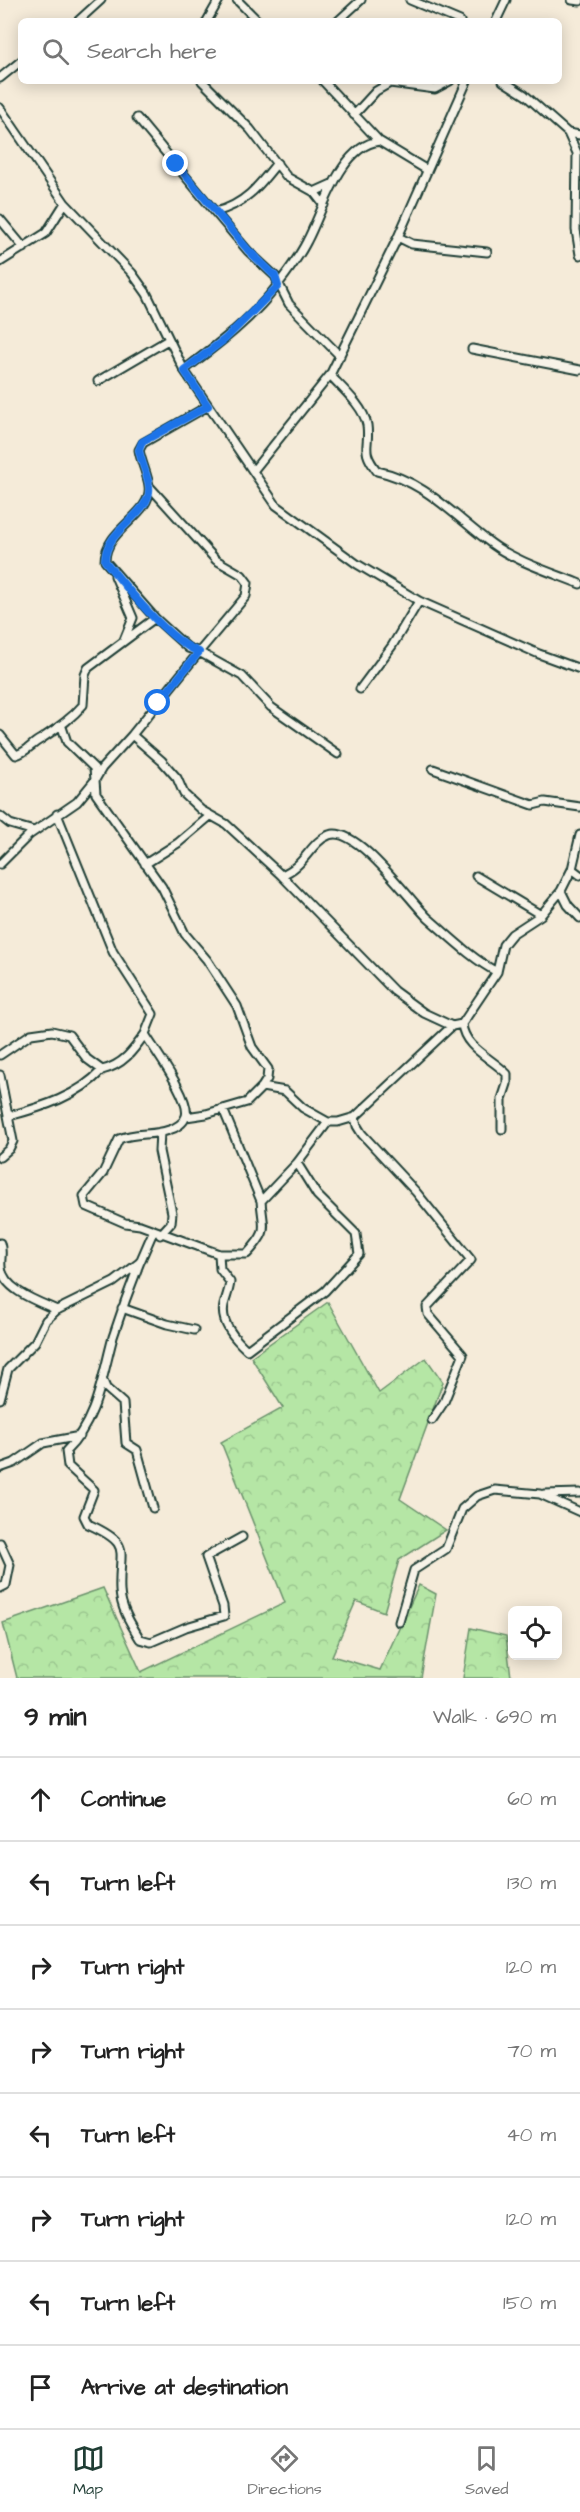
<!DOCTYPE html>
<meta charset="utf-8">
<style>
:root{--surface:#fff;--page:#f2f2f2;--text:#222;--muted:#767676;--line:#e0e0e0;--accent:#1f3d34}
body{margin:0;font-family:"Architects Daughter",sans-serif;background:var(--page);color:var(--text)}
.controls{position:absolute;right:18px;bottom:18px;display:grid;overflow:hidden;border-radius:9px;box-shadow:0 3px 15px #0003}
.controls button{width:54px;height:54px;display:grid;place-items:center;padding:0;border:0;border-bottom:2px solid var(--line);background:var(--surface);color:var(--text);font:30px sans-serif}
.stop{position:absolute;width:18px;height:18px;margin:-14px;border:4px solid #1a73e8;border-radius:50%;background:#fff}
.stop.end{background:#1a73e8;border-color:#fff;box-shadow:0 2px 6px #0008}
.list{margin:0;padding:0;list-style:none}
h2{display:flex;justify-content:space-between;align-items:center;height:78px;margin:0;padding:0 24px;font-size:26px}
h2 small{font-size:20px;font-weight:400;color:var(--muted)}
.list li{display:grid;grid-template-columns:39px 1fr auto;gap:18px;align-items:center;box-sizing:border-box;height:84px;padding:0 24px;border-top:2px solid var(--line)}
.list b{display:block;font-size:22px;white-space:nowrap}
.list em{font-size:20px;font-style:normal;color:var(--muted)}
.icon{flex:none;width:33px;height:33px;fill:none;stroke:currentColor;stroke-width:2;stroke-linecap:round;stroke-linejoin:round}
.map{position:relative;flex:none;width:580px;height:1678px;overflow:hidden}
.search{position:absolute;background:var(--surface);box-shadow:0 3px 15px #0003;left:18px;right:18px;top:18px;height:66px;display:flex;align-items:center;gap:15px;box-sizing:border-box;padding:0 21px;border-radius:9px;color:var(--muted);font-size:22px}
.sheet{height:750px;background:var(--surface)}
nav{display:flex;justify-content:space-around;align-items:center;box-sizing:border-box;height:84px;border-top:2px solid var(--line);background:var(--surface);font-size:16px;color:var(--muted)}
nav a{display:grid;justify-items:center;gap:3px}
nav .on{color:var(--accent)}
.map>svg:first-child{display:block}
.forest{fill:url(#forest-crowns);stroke:#6a926c;stroke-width:1.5}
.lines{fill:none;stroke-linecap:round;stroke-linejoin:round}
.minor-casing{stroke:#1f3d34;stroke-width:11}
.minor{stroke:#f7f3e8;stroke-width:7}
.route{stroke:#1a73e8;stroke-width:8}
</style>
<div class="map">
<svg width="580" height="1678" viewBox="0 0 580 1678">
<defs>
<pattern id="forest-crowns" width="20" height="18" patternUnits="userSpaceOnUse" patternTransform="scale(1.5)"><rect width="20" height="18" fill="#b5e6a5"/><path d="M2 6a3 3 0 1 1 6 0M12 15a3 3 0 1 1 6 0" fill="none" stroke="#9bc68f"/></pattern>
</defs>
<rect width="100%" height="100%" fill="#f5ebd9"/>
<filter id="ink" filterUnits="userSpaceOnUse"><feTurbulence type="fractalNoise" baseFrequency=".0167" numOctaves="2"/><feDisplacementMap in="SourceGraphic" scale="12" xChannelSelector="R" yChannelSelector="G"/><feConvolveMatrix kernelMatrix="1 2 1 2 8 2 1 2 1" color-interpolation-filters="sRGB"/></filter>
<g filter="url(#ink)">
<!-- forest -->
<path class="forest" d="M328,1302L379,1393L426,1358L443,1382L400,1499L446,1530L399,1560L384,1612L356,1601L332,1656L380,1670L419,1585L436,1594L421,1678H17L3,1623L103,1588L141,1672L285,1603L221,1442L283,1408L251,1357Z
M471,1628L506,1636L511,1677L529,1678H463Z"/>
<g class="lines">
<defs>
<path id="minor" d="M237,0L258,21
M410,0L460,21
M572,0L580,1
M78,21L101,0
M207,21L219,0
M338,21L361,0
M496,21L506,0
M0,78L21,61
M202,81L250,129L287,177L314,192L324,205
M323,81L379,141
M503,81L525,95L568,133L580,135
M0,108L65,203L132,273L147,294L184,370L276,505L357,564L419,601L539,654L580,669
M354,115L376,91L390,83L435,89L450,81
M137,118L215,212C244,205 259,186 277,163
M568,133L577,153L576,230L580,255
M314,192L334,183
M215,212L248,251L275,276L289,304L340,356
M0,219L24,248
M398,237L412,244L487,252
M0,262L46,233L65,203
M472,349L580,370
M184,370C217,345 251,320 276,287C287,273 299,257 307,241C323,211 340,146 379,141L427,170
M330,375C342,388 364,407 367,425C370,448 360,449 377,471C425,481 454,516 492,544C515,561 553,573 580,584
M98,381L168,340
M253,471L330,375L398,237L467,81
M150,487L216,560L242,575L248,583L246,596L199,652L188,648L155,618
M115,576L133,618L124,640
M360,689L392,646L419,601
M0,735L16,755C27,752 31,744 41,739C57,728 70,720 83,705L85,675L88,668L155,618L105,561C105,528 153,515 149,486C148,476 141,462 139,450L143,443L208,406
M132,735L162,761L177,778L184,794L201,810L226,824L281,875L394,991L424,1013L452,1026
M433,769L533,805L545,802L580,807
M57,814L113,952L153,1014L145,1034C155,1051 191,1099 186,1116C184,1123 176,1128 169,1130C153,1136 136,1132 119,1139L103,1173L84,1196L86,1206L125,1223L140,1225L219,1254
M0,816L10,824L34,831
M0,864L29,835L77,802L95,780L94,768L67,742L62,727
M145,864L178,843L210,816
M572,869L580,875
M281,875C305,867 310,842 329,835C356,824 410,901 428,918C449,936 472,959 497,972
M476,876L541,915
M561,891L568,905L580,918
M462,1024C464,1048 492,1058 507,1074V1084L502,1099V1129
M0,1055L31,1034L52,1031L69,1035L87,1059L102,1070C123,1065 133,1051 145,1034
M0,1075L13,1141L9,1149L0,1157
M262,1087L285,1091L303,1108L328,1122
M223,1109L261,1201
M9,1116C43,1107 78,1096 102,1070
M186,1117L206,1114L247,1102L262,1087L267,1079L268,1069L252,1047L237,1006L207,960L185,934L162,887L96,794L95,780L102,768L132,735L199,652L242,676L271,707L338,754
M355,1117L357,1126L362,1134L416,1192L471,1260L427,1307L428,1314L463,1355L444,1402L432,1420
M160,1132L159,1151L172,1213L171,1223L160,1235
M297,1163L261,1201C263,1230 270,1229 247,1254H219L220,1269L230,1282C229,1291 226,1297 224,1305C220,1323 235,1339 247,1350L325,1291L359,1254L356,1234L317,1195L297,1163L328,1122H338L355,1117L452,1026L462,1024L497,972L503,945L512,934L541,915L561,891L572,869L580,835
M0,1243C3,1252 0,1258 1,1267C3,1290 39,1302 57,1310
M140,1262C130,1287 121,1312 113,1337C102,1377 97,1421 66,1451L68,1466L94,1490L84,1516L88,1524C134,1545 118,1549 120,1591C121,1609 131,1624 140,1639L151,1642L186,1627L224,1616L223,1606L206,1557L242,1537
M122,1308L167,1324L194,1330
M103,1381L106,1388L123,1403L126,1443L137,1450L153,1508
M0,1399L8,1369L35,1342L46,1320L57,1310L114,1282L140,1262L153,1232
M0,1468L14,1463L43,1443L80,1436
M544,1494L580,1493
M0,1543L10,1565L6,1585L0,1588
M399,1622L414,1570L446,1549L462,1509L477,1496L495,1490L540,1494L580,1512"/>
</defs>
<!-- minor casing -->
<use href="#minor" class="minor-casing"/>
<!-- minor -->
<use href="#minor" class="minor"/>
</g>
</g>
<g class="lines" filter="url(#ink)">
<!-- route -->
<path class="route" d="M158,703L199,652C169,641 125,586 105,561C105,528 153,514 149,486C148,476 141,462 139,450L142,442L208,406L184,370L225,339L278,286L275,276L248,250L176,164"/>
</g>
</svg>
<div class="controls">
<button><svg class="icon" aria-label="locate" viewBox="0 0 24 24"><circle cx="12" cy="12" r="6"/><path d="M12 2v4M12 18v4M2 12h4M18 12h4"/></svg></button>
</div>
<div class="stop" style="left:158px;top:703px"></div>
<div class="stop end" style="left:176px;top:164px"></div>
<div class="search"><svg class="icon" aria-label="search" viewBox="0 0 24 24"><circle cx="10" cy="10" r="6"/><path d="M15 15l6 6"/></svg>Search here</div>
</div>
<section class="sheet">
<h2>9 min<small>Walk · 690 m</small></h2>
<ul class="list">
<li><svg class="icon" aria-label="ahead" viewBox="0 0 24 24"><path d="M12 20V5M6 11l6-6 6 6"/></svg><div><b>Continue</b></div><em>60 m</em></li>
<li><svg class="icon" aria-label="left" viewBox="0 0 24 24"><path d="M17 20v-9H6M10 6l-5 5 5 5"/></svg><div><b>Turn left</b></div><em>130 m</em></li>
<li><svg class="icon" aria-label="right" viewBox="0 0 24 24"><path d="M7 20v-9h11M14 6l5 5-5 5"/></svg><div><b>Turn right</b></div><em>120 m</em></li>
<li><svg class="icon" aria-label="right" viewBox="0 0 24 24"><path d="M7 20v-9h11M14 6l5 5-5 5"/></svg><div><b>Turn right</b></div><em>70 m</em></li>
<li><svg class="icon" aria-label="left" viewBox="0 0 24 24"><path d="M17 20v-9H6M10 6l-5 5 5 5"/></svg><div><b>Turn left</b></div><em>40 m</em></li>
<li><svg class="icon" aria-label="right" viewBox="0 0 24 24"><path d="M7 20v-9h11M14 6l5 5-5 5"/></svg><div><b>Turn right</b></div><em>120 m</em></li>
<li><svg class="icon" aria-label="left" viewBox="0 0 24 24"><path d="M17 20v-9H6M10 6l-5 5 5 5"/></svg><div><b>Turn left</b></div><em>150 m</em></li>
<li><svg class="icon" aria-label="arrive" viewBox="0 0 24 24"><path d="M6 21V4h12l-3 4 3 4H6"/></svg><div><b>Arrive at destination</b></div></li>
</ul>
</section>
<nav>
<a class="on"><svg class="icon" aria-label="map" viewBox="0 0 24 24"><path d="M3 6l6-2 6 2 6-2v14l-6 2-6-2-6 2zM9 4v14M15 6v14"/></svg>Map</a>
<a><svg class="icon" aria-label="directions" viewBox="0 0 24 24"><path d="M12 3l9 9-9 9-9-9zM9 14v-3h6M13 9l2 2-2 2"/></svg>Directions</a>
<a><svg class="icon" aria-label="saved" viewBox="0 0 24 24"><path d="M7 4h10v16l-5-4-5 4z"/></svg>Saved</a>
</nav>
